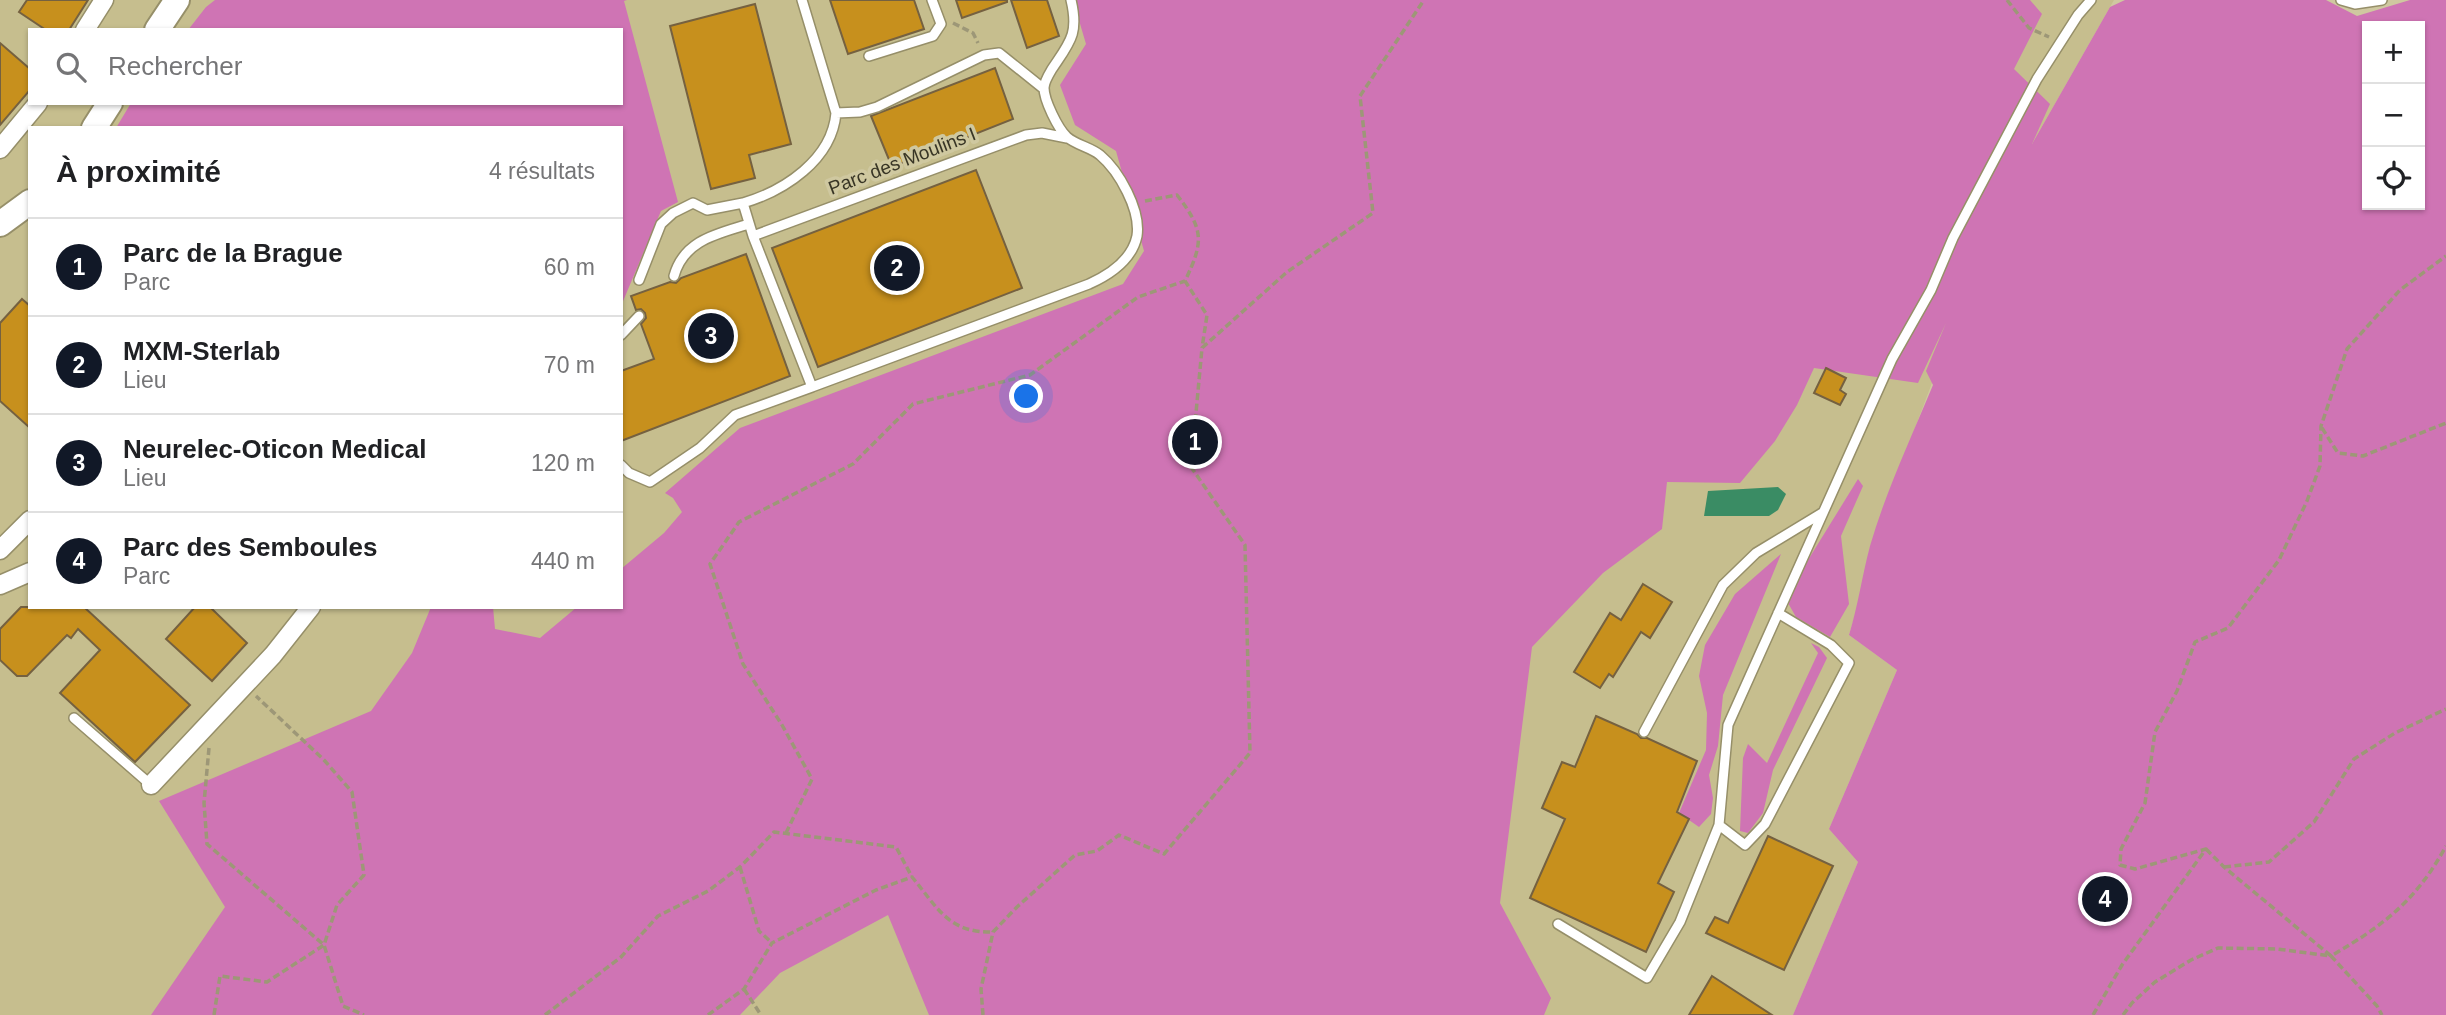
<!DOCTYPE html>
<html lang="fr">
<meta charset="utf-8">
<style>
:root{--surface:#fff;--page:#f2f2f2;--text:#202124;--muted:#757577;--line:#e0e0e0;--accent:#111827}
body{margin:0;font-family:Arial,sans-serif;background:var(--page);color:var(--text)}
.controls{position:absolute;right:21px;top:21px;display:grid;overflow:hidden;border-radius:0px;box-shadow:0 2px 5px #0004}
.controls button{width:63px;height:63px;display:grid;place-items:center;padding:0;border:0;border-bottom:2px solid var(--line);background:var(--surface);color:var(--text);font:35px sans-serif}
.you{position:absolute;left:1027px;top:397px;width:24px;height:24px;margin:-18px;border:5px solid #fff;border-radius:50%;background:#1a73e8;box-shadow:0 0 0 10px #1a73e833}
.badge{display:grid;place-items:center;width:46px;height:46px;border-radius:50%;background:var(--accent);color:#fff;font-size:23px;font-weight:700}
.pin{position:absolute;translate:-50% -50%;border:4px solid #fff;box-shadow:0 2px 7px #0006}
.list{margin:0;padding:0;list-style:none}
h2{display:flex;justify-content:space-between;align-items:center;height:91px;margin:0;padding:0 28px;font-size:30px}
h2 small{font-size:23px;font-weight:400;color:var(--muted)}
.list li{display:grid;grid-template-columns:46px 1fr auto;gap:21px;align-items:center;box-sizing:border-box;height:98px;padding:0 28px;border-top:2px solid var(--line)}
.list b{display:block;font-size:26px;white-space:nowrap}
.list p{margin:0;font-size:23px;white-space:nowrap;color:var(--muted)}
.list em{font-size:23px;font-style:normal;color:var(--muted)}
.icon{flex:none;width:38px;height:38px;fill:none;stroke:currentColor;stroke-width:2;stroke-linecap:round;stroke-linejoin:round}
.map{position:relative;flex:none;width:2446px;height:1015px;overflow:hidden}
.search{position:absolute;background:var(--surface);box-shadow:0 2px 5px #0004;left:28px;top:28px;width:595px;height:77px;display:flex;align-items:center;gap:18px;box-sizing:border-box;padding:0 24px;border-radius:0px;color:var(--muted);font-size:26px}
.panel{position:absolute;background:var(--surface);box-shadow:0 2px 5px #0004;left:28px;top:126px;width:595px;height:483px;border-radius:0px}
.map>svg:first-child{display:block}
.built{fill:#c6be8e;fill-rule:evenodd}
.green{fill:#cf74b4;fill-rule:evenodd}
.water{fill:#3a8c64}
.building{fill:#c7901d;stroke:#756140;stroke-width:2}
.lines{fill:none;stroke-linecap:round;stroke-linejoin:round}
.lane-casing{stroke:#968f69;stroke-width:12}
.street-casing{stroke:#968f69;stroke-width:21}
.secondary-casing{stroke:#968f69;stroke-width:28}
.path{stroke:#9d9777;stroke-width:3.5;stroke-dasharray:7 3.5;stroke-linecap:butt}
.lane{stroke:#fff;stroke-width:9}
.street{stroke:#fff;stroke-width:18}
.secondary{stroke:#fff;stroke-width:24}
.labels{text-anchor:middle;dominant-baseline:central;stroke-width:7;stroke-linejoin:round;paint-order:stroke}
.street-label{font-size:19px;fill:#383525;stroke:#cfc8a0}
</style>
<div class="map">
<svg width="2446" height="1015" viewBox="0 0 2446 1015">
<rect width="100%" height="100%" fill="#cfc8a0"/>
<!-- built -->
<path class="built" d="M0,0H2114L2003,195L1870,547L1858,605L1849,635L1897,670L1829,829L1858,862L1793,1015H0ZM30,30H621V103H30ZM30,128H621V607H30Z"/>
<!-- green -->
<path class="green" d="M215,0H627L624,1L678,202L661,211L621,306V128H116L131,103H621V30H188L206,7Z
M1073,0H2030L2042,14L2014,69L2050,104L2032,144L2110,7L2125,0H2326L2357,16L2410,0H2446V1015H1793L1858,862L1829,829L1897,670L1849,635C1858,606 1862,576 1870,546C1886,491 1911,438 1933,385L1926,371L1946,323L1918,383L1814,368L1797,405L1775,441L1740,483L1667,482L1662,529L1603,573L1532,647L1500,903L1551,998L1544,1015H929L888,915L780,973L740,1015H151L225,907L159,801L371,711L412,653L431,607H493L495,629L540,638L577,607H621V569L664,533L682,512L673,498L665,493L740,428L1123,284L1144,251L1116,151L1075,125L1060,85L1086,44ZM2367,26H2420V205H2367Z
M1858,479L1863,486L1841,536L1849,604L1830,637L1796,617L1788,603L1800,573Z
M1781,554L1723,695L1718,746L1709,775L1713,798L1711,814L1699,827L1679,813L1706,750L1707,713L1699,676L1705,645L1735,594Z
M1811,643L1819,647L1827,658L1773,770L1763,813L1748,833L1740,831L1743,758L1748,744L1767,763L1818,653Z"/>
<!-- water -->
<path class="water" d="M1778,487L1786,494L1778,510L1769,516H1704L1708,491Z"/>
<!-- building -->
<path class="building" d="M27,0H88L69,30H46L19,12Z
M830,0H914L924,29L848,54Z
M956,0H1007V2L962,18Z
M1011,0H1047L1059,36L1027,48Z
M755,4L791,144L749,155L755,178L711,189L670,26Z
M0,43L30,69V90L0,125Z
M995,68L1013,119L892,167L871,116Z
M976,170L1022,288L818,367L772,248Z
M746,254L790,376L621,441V371L654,359L641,324L646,318L645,313L641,309L636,310L631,296L670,282L676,283L681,278Z
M22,299L30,306V428L0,401V323Z
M1826,368L1846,378L1840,390L1846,394L1840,405L1814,393Z
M1643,584L1672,602L1650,638L1641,632L1613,677L1609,674L1600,688L1574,672L1610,613L1621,620Z
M21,607H84L190,705L135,762L60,693L100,650L78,629L71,638L67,635L27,676H17L0,660V629Z
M195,607H210L247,643L212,681L166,639Z
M1596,716L1637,734L1641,738H1647L1697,761L1677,812L1689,819L1658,883L1674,892L1646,952L1530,898L1565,819L1542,808L1562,762L1575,767Z
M1768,836L1833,866L1784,970L1706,933L1715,917L1728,923Z
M1712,976L1772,1015H1689Z"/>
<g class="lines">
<defs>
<path id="lane" d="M2341,0L2355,4L2382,0
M869,56L933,36L941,24L932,0
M836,113L860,112L877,107L984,55L999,53L1044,89
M753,236L1026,135L1042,133L1067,138
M674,276C684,240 717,234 749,224
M639,280L661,224L673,213L693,203L707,210L743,203
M621,335L639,316
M812,387L1089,284C1109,275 1132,260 1137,236C1141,210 1119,171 1100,155C1090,147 1076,145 1067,137C1058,129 1044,100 1044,88C1044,82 1049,74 1052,69C1070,42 1079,34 1071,0
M621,465L629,473L650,482L700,448L735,415L812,387L753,236L743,203C784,191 832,160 836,113L802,0
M74,718L151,785
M1644,732L1723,585L1756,553L1822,513
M1719,825L1745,845L1765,824L1849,663L1831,645L1778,613
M1558,924L1647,978L1680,922L1719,825L1728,725L1892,359L1931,290L1953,238L2037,79L2078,15L2091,0"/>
<path id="street" d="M85,30L104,0
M0,149L38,103
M0,550L30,520
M0,585L30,572
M151,785L273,655L311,607"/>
<path id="secondary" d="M157,30L177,0
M94,128L110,103
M0,224L30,202"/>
</defs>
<!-- lane casing -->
<use href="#lane" class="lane-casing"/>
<!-- street casing -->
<use href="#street" class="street-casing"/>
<!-- secondary casing -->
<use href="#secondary" class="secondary-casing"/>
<!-- path -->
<path class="path" d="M2007,0L2029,28L2049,37
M953,23L973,33L978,43
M1145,201L1177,195C1204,230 1204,241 1185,281L1207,315L1202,348
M2322,428L2338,453L2363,456L2446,423
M209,748L204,803L207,844L324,945L343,1006L364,1015
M786,833L812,779L782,725L743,664L710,564L739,522L853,464L913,404L1030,375L1138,297L1185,281
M2206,849L2224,867L2331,956C2384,925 2416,901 2446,846
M740,867L759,931L772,943
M2224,867L2269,862L2314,822L2354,759L2395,733L2446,709
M744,989L761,1015
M214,1015L220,976L267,982L324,945L337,905L364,875L352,792L324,760L256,696
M545,1015L621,957L658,916L708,891L740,867L774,832L896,847L912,877
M708,1015L744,989L772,943L876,890L912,877C938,908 948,933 993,932
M983,1015L981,989L993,932L1017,907L1075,855L1097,851L1119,835L1164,854L1250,753L1245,545L1191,467L1202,348L1287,272L1373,213L1360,96L1424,0
M2093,1015L2122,965L2206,849L2135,869L2120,865L2121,849L2145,803L2155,732L2177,691L2195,642L2228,628L2279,560L2307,501L2320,466L2321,426L2347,349L2400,290L2446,256
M2123,1015L2132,1003L2155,982L2191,960L2218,948L2277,949L2331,956L2377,1006L2382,1015"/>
<!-- lane -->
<use href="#lane" class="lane"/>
<!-- street -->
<use href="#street" class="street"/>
<!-- secondary -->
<use href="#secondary" class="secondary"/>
</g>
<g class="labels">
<!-- street labels -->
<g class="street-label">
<text transform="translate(902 161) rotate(-21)">Parc des Moulins I</text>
</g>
</g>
</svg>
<div class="controls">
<button>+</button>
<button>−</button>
<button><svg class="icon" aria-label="locate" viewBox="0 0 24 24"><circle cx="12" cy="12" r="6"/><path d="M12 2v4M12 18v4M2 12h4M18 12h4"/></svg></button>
</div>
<div class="you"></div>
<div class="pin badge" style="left:1195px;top:442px">1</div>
<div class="pin badge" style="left:897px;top:268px">2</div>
<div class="pin badge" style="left:711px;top:336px">3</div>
<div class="pin badge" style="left:2105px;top:899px">4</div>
<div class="search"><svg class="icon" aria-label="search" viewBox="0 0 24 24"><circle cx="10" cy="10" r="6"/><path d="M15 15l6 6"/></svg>Rechercher</div>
<section class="panel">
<h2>À proximité<small>4 résultats</small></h2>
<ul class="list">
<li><span class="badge">1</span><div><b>Parc de la Brague</b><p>Parc</p></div><em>60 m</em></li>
<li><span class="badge">2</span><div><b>MXM-Sterlab</b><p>Lieu</p></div><em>70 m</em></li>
<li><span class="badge">3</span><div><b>Neurelec-Oticon Medical</b><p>Lieu</p></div><em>120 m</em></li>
<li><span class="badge">4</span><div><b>Parc des Semboules</b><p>Parc</p></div><em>440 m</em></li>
</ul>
</section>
</div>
